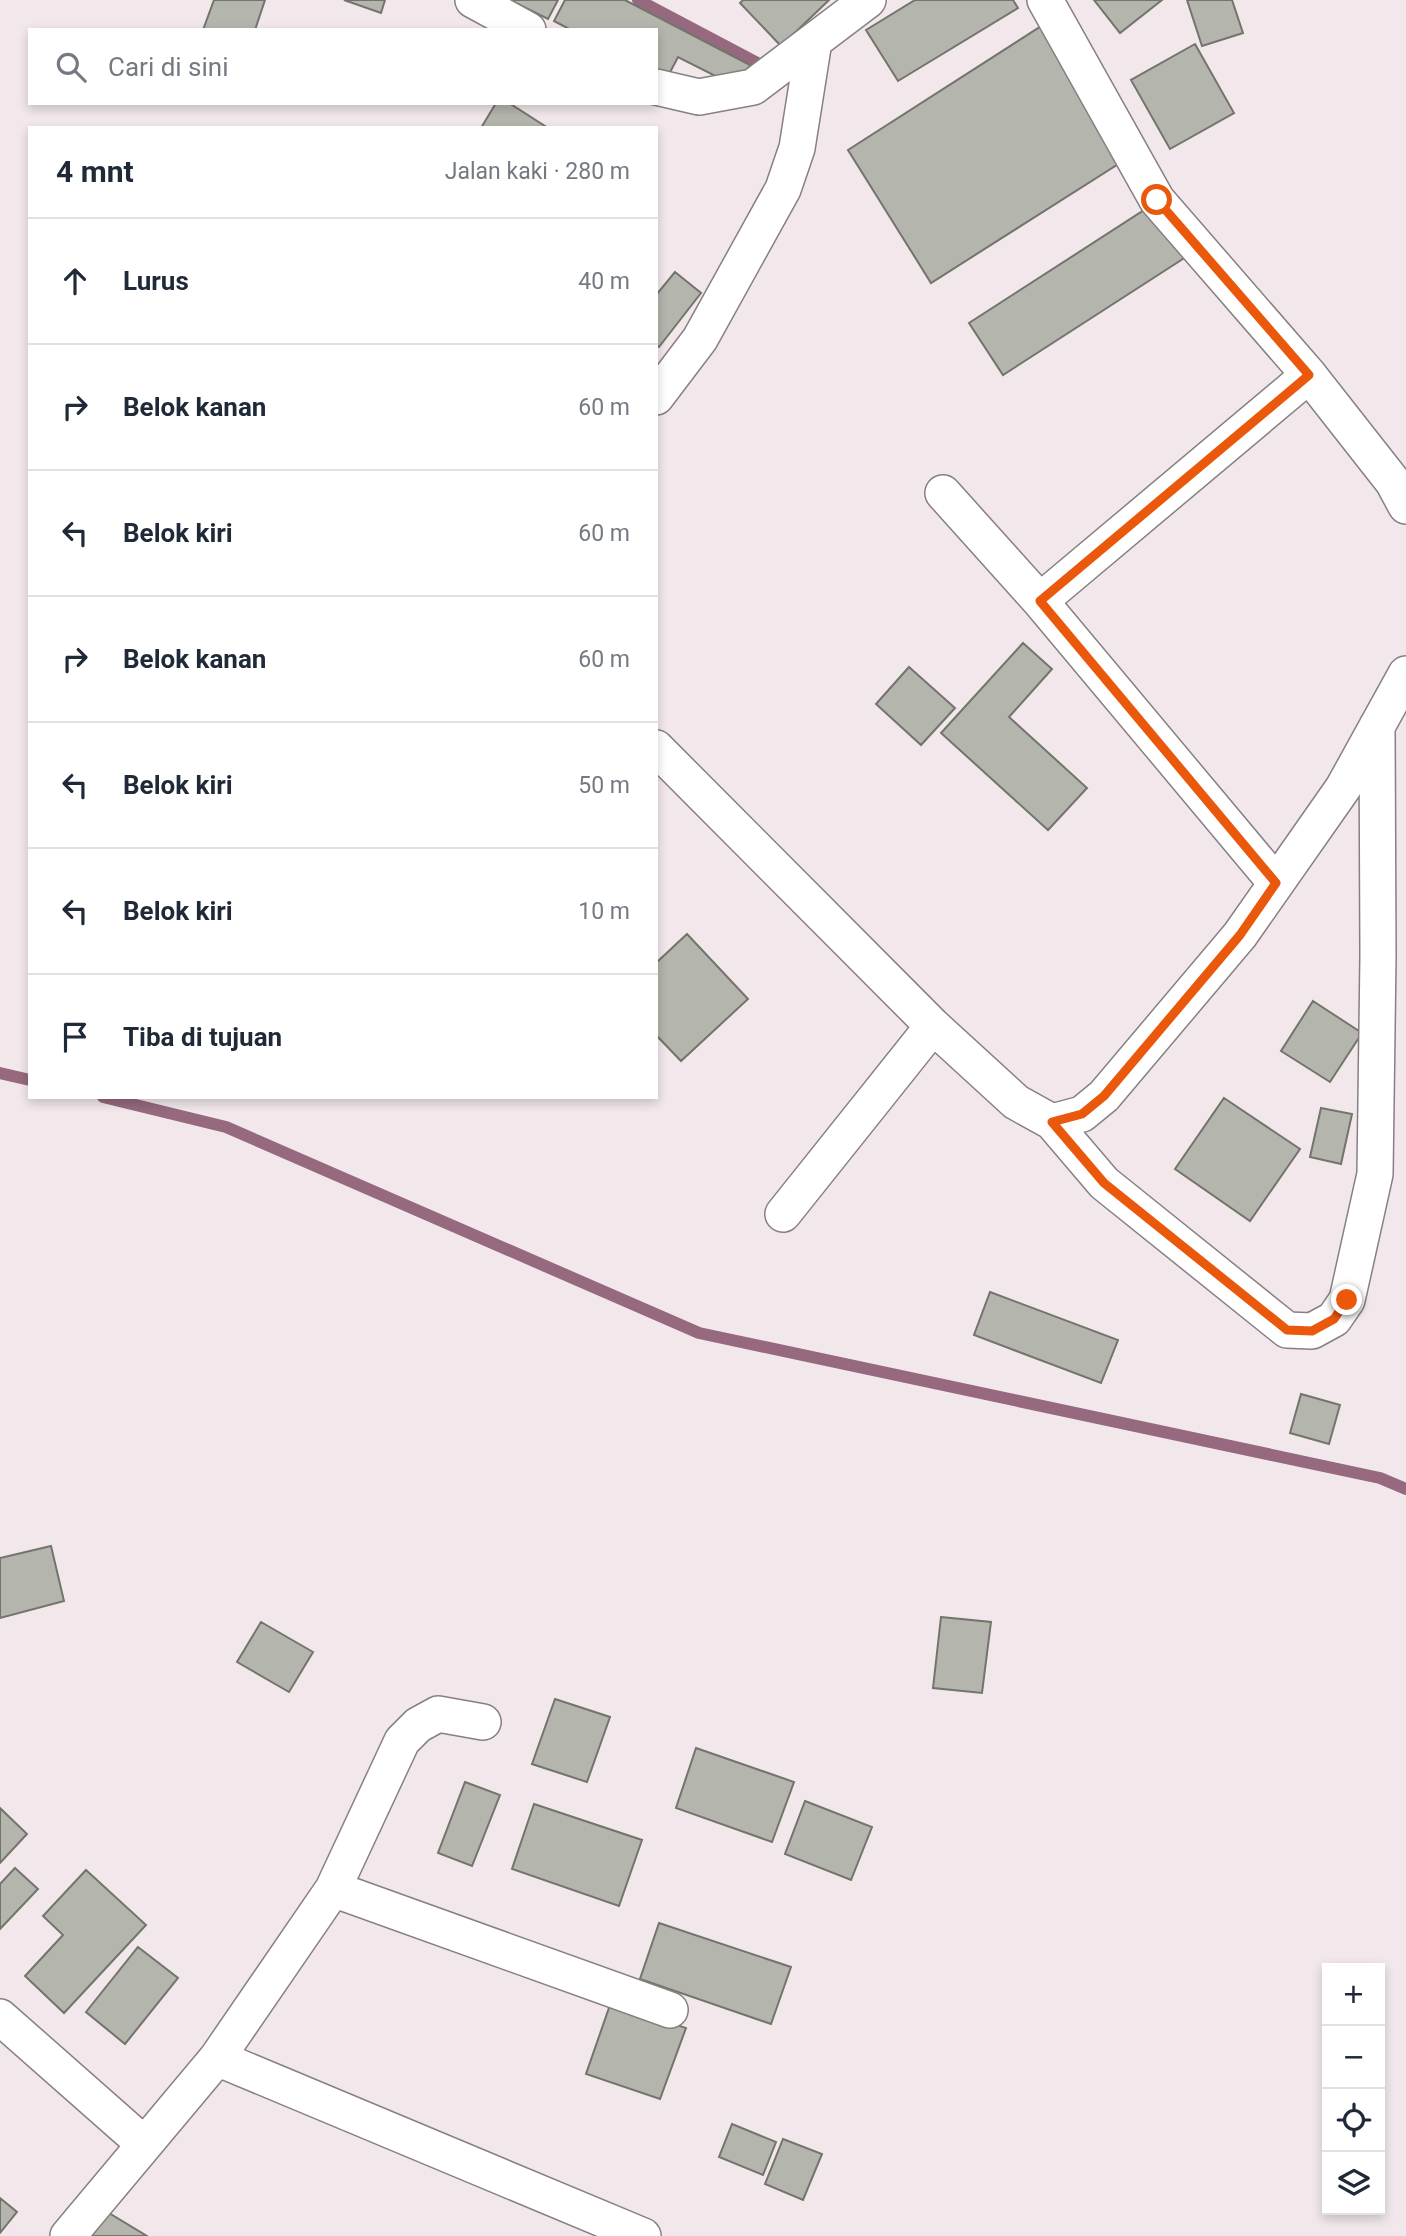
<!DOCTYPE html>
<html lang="id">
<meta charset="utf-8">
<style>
:root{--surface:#fff;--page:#f6f6f7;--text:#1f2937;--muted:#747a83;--line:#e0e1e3}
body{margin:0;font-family:Roboto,sans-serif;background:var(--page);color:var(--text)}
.controls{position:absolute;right:21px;bottom:21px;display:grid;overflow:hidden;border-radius:0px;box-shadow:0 4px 10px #0003}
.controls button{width:63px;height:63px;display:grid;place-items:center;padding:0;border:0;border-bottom:2px solid var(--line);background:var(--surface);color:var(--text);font:35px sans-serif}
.stop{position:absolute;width:21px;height:21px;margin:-16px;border:5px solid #ea580c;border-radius:50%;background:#fff}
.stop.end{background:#ea580c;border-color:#fff;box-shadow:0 2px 7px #0008}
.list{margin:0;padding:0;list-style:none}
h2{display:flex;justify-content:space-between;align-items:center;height:91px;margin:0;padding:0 28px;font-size:30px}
h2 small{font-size:23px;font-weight:400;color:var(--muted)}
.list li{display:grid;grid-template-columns:46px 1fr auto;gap:21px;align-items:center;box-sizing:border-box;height:126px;padding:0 28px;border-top:2px solid var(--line)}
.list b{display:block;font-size:26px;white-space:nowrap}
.list em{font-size:23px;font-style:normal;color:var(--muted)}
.icon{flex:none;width:38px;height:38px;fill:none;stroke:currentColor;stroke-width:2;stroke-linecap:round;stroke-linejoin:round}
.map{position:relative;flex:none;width:1406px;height:2236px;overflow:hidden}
.search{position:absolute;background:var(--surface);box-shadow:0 4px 10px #0003;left:28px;top:28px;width:630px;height:77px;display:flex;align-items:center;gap:18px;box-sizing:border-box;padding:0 24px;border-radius:0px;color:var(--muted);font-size:26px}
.panel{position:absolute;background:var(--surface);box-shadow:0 4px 10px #0003;left:28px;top:126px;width:630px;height:973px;border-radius:0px}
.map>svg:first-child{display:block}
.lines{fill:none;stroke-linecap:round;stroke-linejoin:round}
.stream{stroke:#96697e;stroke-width:12}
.building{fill:#b4b5ac;stroke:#73746c;stroke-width:2}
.minor-casing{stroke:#887f83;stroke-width:38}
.minor{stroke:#fff;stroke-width:35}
.route{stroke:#ea580c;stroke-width:9}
</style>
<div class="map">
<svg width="1406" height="2236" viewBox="0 0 1406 2236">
<rect width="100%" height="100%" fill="#f2e8ec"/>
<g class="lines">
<!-- stream -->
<path class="stream" d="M638,0L763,66L770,61
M0,1073L30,1080
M103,1097L226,1127L699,1333L1380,1478L1406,1489"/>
</g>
<!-- building -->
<path class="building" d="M214,0H265L255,30H203Z
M344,0H385L381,13Z
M510,0H558L548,19Z
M565,0H625L750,65L737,87L678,57L666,80L656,74V30H571L554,21Z
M743,0H829L781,46L740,3Z
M915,0H1013L1018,8L898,81L866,30Z
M1094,0H1162L1120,33Z
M1187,0H1232L1243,33L1202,46Z
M1046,23L1131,156L931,283L848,150Z
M1195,44L1234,113L1170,149L1131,80Z
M496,103H509L548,128H481Z
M1155,203L1189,255L1003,375L969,323Z
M675,272L701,293L659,347L656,345V295Z
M1023,643L1052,669L1009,717L1087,788L1048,830L941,733Z
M909,667L955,708L921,745L876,704Z
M687,934L748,999L681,1061L656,1035V963Z
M1313,1001L1362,1033L1330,1082L1281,1051Z
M1224,1098L1300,1149L1250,1221L1175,1169Z
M1321,1108L1352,1114L1341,1164L1310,1157Z
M990,1292L1118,1340L1101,1383L974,1335Z
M1301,1394L1340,1405L1329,1444L1290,1433Z
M51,1546L64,1601L0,1618V1558Z
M941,1617L991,1622L982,1693L933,1688Z
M261,1622L313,1652L289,1692L237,1662Z
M555,1699L610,1717L587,1782L532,1764Z
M696,1748L794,1782L772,1842L676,1808Z
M465,1782L500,1795L472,1866L438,1853Z
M805,1801L872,1827L851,1880L785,1854Z
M534,1804L642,1840L619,1906L512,1869Z
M0,1808L27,1834L0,1863Z
M15,1868L38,1889L0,1929V1884Z
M86,1870L146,1925L64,2013L25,1976L63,1935L43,1916Z
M659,1923L791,1967L771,2024L640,1979Z
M138,1947L178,1978L125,2044L86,2012Z
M611,2002L686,2028L660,2099L586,2074Z
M732,2124L776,2142L763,2175L719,2157Z
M783,2139L822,2154L803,2200L765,2184Z
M0,2198L17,2212L0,2233Z
M104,2210L147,2236H88Z"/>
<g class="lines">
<defs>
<path id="minor" d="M473,0L528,30
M1045,0L1157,200L1309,375L1393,482L1406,506
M656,87L699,97L753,87L868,0
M656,397L700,339L783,189L797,148L814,41
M943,493L1040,601L1276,883
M1040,601L1309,375
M656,748L933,1026L1016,1102L1052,1122L1104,1183L1287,1330L1312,1331L1334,1319L1347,1300L1375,1174L1378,956L1377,726
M1052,1122L1082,1114L1104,1096L1240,935L1343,788L1406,674
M783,1214L933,1026
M333,1889L670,2010
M0,2017L144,2144
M217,2058L643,2236
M68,2236L217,2058L333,1889L402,1741L418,1725L438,1714L483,1722"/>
</defs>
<!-- minor casing -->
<use href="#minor" class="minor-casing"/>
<!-- minor -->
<use href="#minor" class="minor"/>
</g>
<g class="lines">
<!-- route -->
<path class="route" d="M1157,200L1309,375L1040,601L1276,883L1240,935L1104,1096L1082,1114L1052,1122L1104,1183L1287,1330L1312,1331L1334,1319L1347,1300"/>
</g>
</svg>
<div class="controls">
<button>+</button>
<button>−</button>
<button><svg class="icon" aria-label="locate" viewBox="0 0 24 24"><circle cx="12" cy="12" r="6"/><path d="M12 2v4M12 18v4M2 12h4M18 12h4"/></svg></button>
<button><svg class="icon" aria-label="layers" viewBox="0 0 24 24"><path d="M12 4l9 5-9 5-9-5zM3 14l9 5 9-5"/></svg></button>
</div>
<div class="stop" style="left:1157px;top:200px"></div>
<div class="stop end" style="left:1347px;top:1300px"></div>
<div class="search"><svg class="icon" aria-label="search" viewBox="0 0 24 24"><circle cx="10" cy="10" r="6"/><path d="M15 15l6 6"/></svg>Cari di sini</div>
<section class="panel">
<h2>4 mnt<small>Jalan kaki · 280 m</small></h2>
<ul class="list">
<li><svg class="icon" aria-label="ahead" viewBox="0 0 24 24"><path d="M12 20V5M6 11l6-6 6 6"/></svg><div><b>Lurus</b></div><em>40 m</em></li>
<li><svg class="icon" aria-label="right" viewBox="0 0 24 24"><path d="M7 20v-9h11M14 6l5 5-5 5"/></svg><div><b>Belok kanan</b></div><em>60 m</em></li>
<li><svg class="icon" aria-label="left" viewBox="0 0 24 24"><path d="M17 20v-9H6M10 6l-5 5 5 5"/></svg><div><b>Belok kiri</b></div><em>60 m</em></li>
<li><svg class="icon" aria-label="right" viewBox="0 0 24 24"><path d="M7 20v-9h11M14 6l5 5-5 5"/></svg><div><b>Belok kanan</b></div><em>60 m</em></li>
<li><svg class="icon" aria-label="left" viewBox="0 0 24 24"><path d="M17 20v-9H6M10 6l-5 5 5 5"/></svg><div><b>Belok kiri</b></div><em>50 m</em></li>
<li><svg class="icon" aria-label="left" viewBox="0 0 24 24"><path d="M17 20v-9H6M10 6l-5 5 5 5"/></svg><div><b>Belok kiri</b></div><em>10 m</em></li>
<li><svg class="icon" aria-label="arrive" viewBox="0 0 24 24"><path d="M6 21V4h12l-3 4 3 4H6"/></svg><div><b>Tiba di tujuan</b></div></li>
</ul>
</section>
</div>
